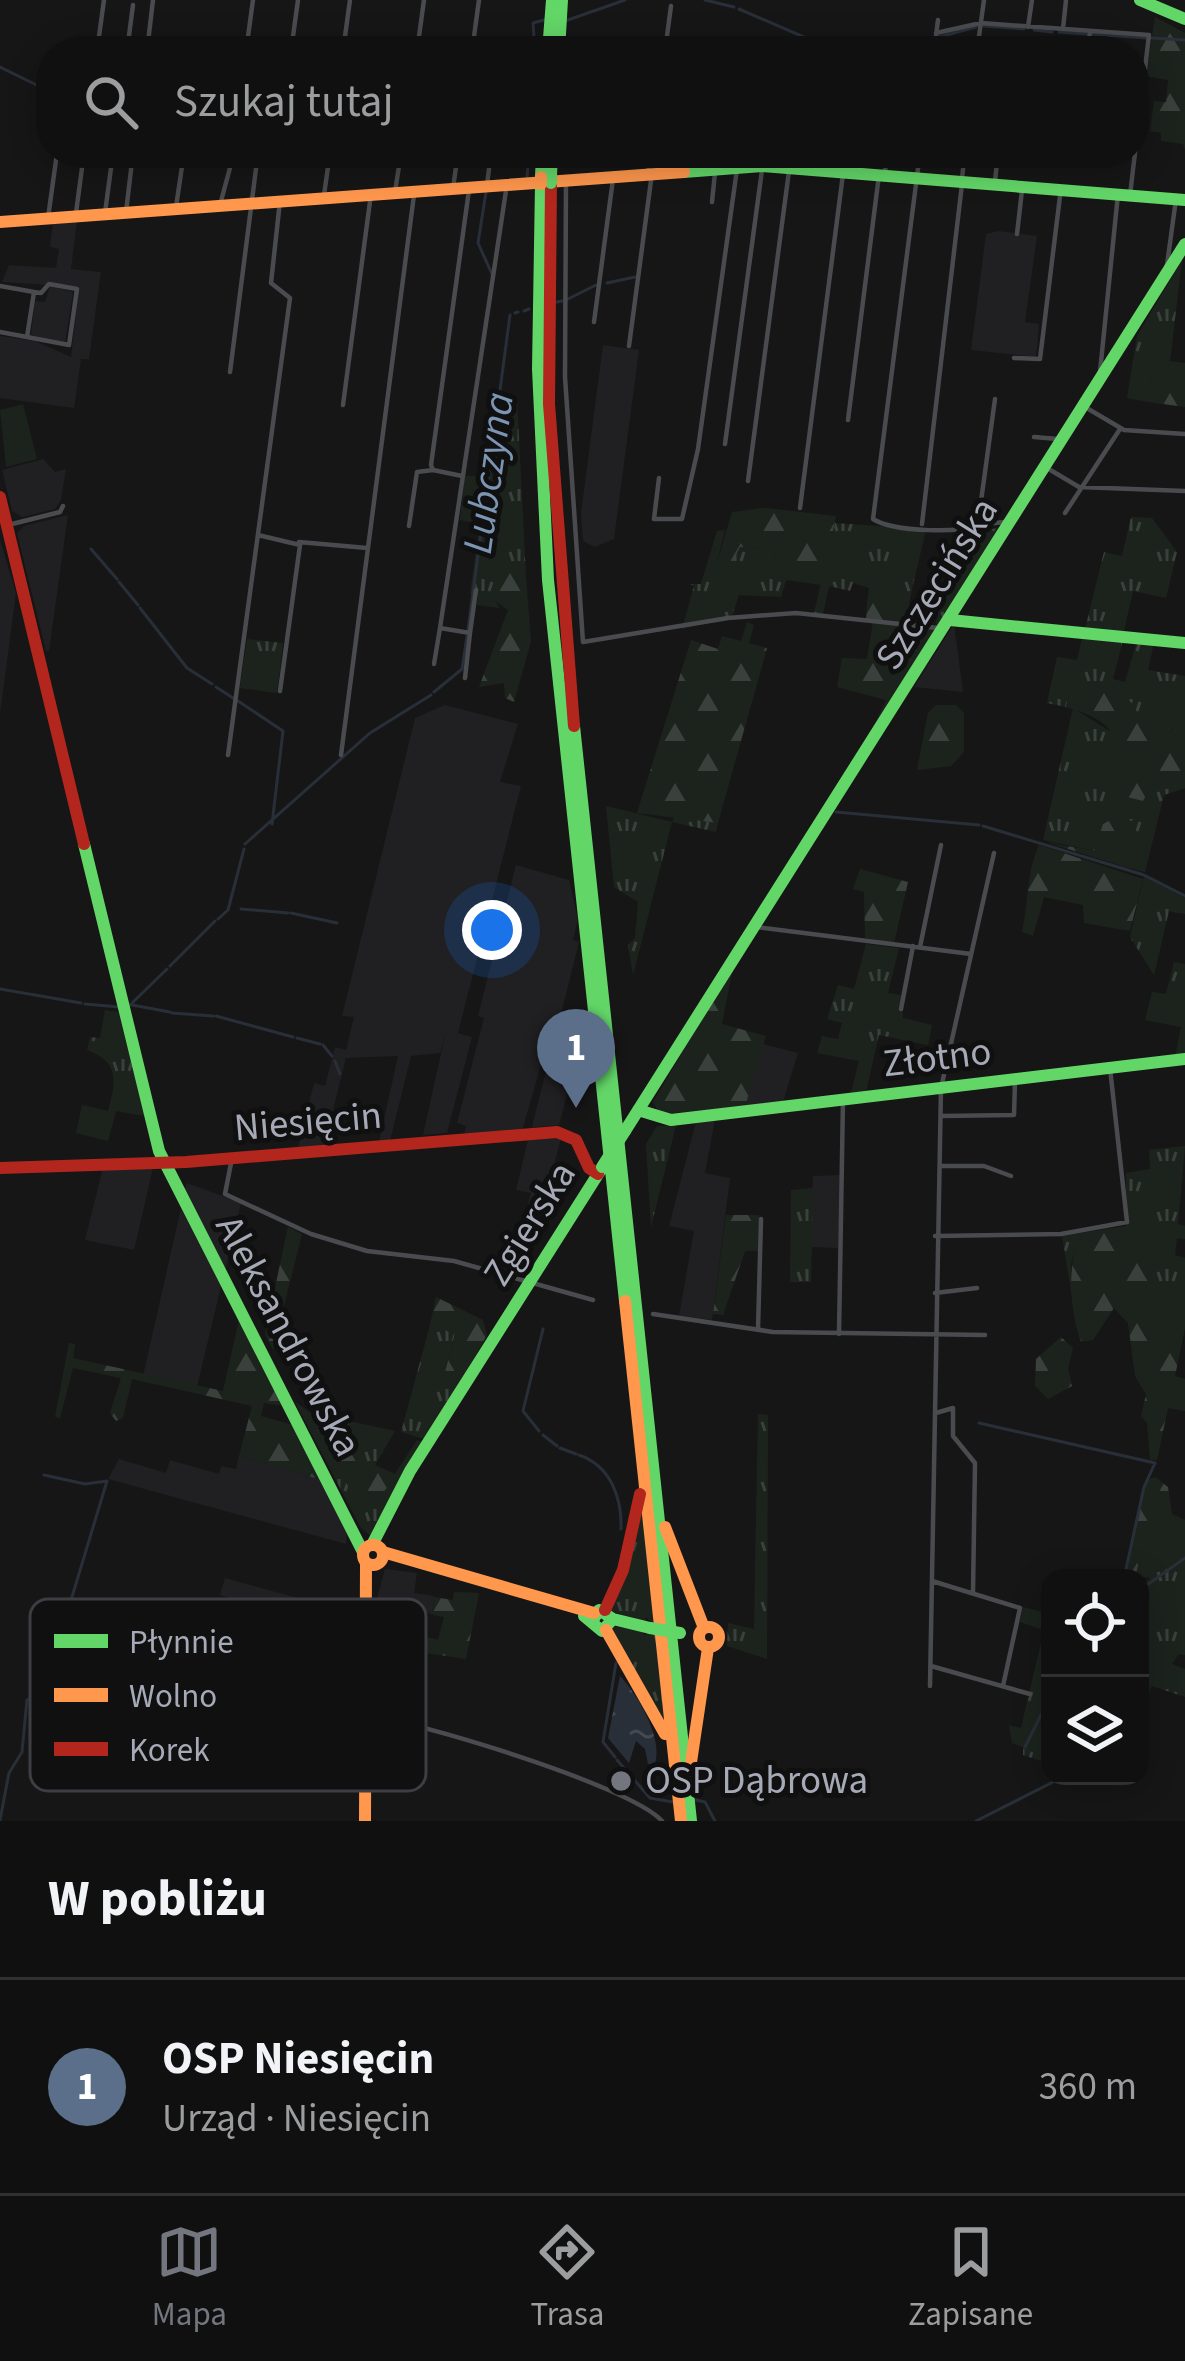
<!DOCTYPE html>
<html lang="pl">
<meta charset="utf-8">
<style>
:root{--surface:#101010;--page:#1e1e1e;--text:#f1f3f6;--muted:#9c9d9f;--line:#303030;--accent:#74767f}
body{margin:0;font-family:"Source Sans 3",sans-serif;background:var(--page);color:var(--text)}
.controls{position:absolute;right:36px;bottom:36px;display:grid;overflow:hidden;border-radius:24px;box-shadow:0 6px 30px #0003}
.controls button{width:108px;height:108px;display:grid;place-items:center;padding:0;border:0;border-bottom:3px solid var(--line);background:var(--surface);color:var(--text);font:60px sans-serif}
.you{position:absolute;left:492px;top:930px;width:42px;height:42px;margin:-30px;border:9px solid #fff;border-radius:50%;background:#1a73e8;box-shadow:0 0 0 18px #1a73e833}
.badge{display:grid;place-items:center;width:78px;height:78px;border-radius:50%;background:var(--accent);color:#fff;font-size:39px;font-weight:700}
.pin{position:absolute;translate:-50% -99px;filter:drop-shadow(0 3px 6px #0008)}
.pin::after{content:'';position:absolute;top:63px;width:42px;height:36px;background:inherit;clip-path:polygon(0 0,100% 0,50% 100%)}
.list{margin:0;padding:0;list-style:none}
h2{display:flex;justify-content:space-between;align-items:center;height:156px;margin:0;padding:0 48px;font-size:51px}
h2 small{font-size:39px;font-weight:400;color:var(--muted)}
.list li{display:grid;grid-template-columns:78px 1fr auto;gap:36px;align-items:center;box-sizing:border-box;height:216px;padding:0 48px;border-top:3px solid var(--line)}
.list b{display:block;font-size:45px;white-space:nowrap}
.list p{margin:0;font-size:39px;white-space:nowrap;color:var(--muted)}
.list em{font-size:39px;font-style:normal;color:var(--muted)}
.icon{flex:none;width:66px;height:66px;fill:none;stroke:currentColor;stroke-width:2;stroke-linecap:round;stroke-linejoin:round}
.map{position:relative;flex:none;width:1185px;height:1821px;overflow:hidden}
.search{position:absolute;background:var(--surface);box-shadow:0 6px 30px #0003;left:36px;right:36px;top:36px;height:132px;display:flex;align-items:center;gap:30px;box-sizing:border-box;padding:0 42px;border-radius:48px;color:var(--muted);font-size:45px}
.sheet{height:372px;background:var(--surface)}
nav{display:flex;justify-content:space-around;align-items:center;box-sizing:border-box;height:168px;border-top:3px solid var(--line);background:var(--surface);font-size:33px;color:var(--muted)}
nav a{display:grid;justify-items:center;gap:6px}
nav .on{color:var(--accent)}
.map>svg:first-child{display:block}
.built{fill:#202022}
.grass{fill:url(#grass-tufts)}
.forest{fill:url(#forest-firs)}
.garden{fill:#1c231d}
.water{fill:url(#water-ripples)}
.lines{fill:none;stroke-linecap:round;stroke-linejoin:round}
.stream{stroke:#282f38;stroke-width:3}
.street{stroke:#494b4f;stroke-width:4.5}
.fast{stroke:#63d668;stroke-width:12}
.slow{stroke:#ff974d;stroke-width:12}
.jam{stroke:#b3261e;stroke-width:12}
.fast-bridge{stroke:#63d668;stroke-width:12}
.slow-bridge{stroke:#ff974d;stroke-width:12}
.poi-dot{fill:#74767f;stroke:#101011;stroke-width:4.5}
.labels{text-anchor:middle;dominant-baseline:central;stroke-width:10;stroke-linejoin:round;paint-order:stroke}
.street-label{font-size:39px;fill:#a6aab7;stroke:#101011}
.poi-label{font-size:39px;fill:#a6aab7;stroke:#101011;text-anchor:start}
.water-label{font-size:42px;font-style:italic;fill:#7c95b3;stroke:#101011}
.key{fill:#101011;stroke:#3d3e43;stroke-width:3}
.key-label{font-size:33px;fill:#a6aab7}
</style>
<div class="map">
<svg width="1185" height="1821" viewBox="0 0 1185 1821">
<defs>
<pattern id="grass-tufts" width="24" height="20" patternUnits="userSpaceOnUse" patternTransform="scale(3)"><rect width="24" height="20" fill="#1c231d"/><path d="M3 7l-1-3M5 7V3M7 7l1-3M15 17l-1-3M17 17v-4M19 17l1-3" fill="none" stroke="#3a403c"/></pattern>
<pattern id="forest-firs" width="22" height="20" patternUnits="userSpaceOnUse" patternTransform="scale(3)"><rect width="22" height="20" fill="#1c231d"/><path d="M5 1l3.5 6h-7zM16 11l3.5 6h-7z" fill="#3a403c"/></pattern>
<pattern id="water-ripples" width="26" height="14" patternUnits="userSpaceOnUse" patternTransform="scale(3)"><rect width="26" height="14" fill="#282f38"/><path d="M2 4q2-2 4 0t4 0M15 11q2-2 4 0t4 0" fill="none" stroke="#444a53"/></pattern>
</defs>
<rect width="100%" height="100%" fill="#161616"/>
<!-- built -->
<path class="built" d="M77,220L71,269L101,272L89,359H81L74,408L0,398V336L35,341L71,357L79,287L2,282L9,265L56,268L59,249L50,247L53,222Z
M998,231L1037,236L1025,322L1039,324L1036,357L971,350L986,234Z
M50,286L73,292L65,343L31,335L35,301L45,302Z
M603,345L639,350L614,539L595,547L583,541L581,513Z
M43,459L55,472L66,469L61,500L55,509L22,517L12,511L2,470Z
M68,515L49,651H46L17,533L24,526Z
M0,540L16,593L0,714Z
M954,624L963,692L914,687Z
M445,705L518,724L500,782L521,786L458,1033L472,1037L447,1133L423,1135L446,1031L440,1053L411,1056L390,1141L379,1142L398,1056L346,1058L324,1147L298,1148L314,1083L325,1086L335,1047L346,1050L354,1017L342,1016L415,718Z
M516,865L569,880L578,919L573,940L579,942L549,1062L574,1069L559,1125L532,1127L548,1063L542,1061L522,1131L464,1135L466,1126L457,1123L484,1018L478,1016Z
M763,1044L798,1053L783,1102L745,1107Z
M715,1120L705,1173L730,1178L712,1320L679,1316L694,1231L669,1226L696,1122Z
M561,1138L543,1208L528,1204L531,1193L516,1190L528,1140Z
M103,1168H153L134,1250L85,1240Z
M841,1175L838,1248L811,1247L813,1176Z
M187,1183L241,1203L225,1272L183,1193Z
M181,1208L221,1286L197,1387L143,1376Z
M239,1456L325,1481L347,1533L346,1544L108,1479L119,1459L166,1473L170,1460L219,1474L221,1466L236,1469Z
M385,1569L417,1573L414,1593L434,1596L433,1614L375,1606Z
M225,1578L359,1615V1635L220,1595Z"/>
<!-- grass -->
<path class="grass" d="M1182,260L1170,361L1154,359L1148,402L1127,398L1137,336Z
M498,397L517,398L526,577L513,575L495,601L500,608L477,605L478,597L470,593L480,524L460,520L465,476L487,475Z
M1131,517L1152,518L1177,552L1166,598L1133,591L1123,635L1085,629L1104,552L1122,556Z
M835,523L926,529L909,603H867L869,588L853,583L850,591L829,586L823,614L814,613Z
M1006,525L941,628L935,627L958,531L973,535Z
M725,530L717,562L739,547L775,548L774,567L786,580L781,597L739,595L732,616L682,629L694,586L690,584H701L717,531Z
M1083,635L1123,640L1113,679L1125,682L1137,641L1154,643L1148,670L1185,676V735L1133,719L1072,683L1066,707L1047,703L1057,657L1077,660Z
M247,639L283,643L277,693L240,688Z
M1073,708L1116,735L1143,801L1156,777L1185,771V788L1164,795L1145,872L1125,867L1136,822L1095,851L1043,840Z
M606,806L672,822L676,814L718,823L716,832L672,822L633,975L628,945L635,938L638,902L614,887Z
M1144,876L1185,898V914L1169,911L1154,975L1130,937Z
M866,944L899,948L888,993L901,995L903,1018L932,1025L928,1045L879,1035L866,1092L851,1093L859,1061L817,1053L822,1036L838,1039L842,1023L827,1019L838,985L854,989Z
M1174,962L1185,964V1057L1175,1058L1181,1027L1145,1020L1152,992L1166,994Z
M105,1010L118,1012L145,1116L116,1111L108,1141L76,1133L82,1105L108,1111C116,1082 120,1062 87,1050L90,1037L100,1038Z
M676,1125L651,1227L646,1144L657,1126Z
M1185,1146L1178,1224L1185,1226V1239L1177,1238L1175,1255L1185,1258V1328L1150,1321L1143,1313L1150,1261L1146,1242L1116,1233L1079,1237L1071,1263L1074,1308L1062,1236L1126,1226V1173L1150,1169L1149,1150Z
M813,1188L811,1282H790L791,1190Z
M430,1325L455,1333L445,1372L459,1384L424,1439L401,1432Z
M295,1402L311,1413L395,1431L375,1465L395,1474L417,1440L423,1442L371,1536L361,1528Z
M758,1414L768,1415L767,1659L727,1646L728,1623L754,1629Z
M642,1505L656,1627L646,1617L644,1624L610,1610Z
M1148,1523L1185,1534V1655L1179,1654L1172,1664L1185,1669V1697L1152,1686L1140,1703V1588L1150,1578L1132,1575Z
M1023,1607L1050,1614V1764L1023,1755V1747L1012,1743L1009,1725L1021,1728L1044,1630L1020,1622Z
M616,1627L643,1630V1635L656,1632L668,1734L612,1630Z"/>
<!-- forest -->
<path class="forest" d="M1155,17L1185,33V150L1183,144L1161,141V133L1150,131L1154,101L1166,102L1168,80L1146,76Z
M1154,359L1185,363V407L1148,402Z
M765,508L836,516L822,585L786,580L774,567L775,548L740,547L731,564L717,563L732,512Z
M510,573L526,577L531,641L514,702L505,698L504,683L479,687L508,610L495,601V578Z
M867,603H909L914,624L941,628L876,733L872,730L886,700L837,687L842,658L867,659L873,622L866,621Z
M747,622L754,625L749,643L767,648L718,823L637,813L691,640L718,649L722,636L741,641Z
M1072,683L1110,688L1135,705L1134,719L1185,735V771L1156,777L1143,801L1112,793C1122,742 1122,723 1066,707Z
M936,705H956L964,713V752L951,766L917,770L928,713Z
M1116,817L1137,822L1125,867L1046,842L1094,851L1103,824Z
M1039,845L1143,879L1130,931L1084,923L1083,905L1044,897L1033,936L1022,932C1029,901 1026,874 1039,845Z
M860,869L908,882L894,943L865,938L864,892L853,889Z
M733,967L722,1024L766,1036L745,1107L660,1114L653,1102Z
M726,1215H759L758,1251H745L723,1315L713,1314Z
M288,1227L302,1234L273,1350L265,1334Z
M1130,1227V1235L1146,1241L1150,1262L1143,1313L1151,1321L1185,1328L1175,1376L1185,1379V1411L1168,1408L1157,1460H1150L1147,1423L1141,1416L1146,1394L1135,1376L1128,1323L1114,1308L1093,1340L1081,1342C1070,1310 1067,1269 1079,1237Z
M436,1297L483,1320L487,1335L459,1384L445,1372L455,1334L430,1325Z
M239,1320L284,1406L264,1403L261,1416L296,1426L325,1481L239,1456L252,1406L132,1379L123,1418L116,1421L110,1413L121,1378L73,1368L60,1418L55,1417L69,1343L75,1344L73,1358L223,1391Z
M1061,1337L1073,1348L1068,1369L1072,1386L1048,1399L1035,1386L1036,1359Z
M317,1430L353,1439L359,1460L396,1477L364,1515Z
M1155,1477L1168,1487L1172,1514L1185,1520V1534L1148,1524L1135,1578H1124L1145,1481Z
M454,1592L479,1593L466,1659L378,1646L379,1613L410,1618L409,1632L438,1640L444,1617L433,1615L434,1597L453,1600Z"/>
<!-- garden -->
<path class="garden" d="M23,404L37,459L6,467L0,410Z"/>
<!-- water -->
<path class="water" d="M620,1676C639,1696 663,1739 655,1764H648L645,1749L636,1741L629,1763L608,1738Z"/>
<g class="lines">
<!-- stream -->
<path class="stream" d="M705,0L734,7
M739,9L813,41
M565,21L625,0
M984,26L1024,29
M1034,30L1052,32
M1059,32L1087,34
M1092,34L1146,38
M939,37L976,27
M1152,38L1185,40
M817,43L862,47
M897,43L932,38
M867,47L892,44
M535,51L533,23L544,20
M0,67L51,92
M527,177L529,155
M486,192L478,243L492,274
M607,283L635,277
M568,299L596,285
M557,302L562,301
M524,311L529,309
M515,313L518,312
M91,549L117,579
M119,582L138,605
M140,608L187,668L212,684
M468,630L510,315
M216,687L233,698
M434,692L462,669L467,636
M238,701L283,731L272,824
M836,812L979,825
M983,826L1144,875L1185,896
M245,844L370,733L431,695
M241,909L288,913
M291,913L337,923
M218,919L228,910L244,849
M170,966L215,921
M0,989L81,1003
M85,1004L119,1007
M130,1005L167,969
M132,1005L170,1012
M172,1013L213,1016
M216,1016L293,1037
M297,1038L320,1044
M323,1045L332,1056
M335,1061L340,1074
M979,1423L1155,1463L1144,1487L1124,1578
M539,1431L523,1411L543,1329
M543,1435L557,1446
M560,1448L576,1454
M579,1455C611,1466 622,1498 621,1529
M1140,1590L1185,1558
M1025,1747L1050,1697
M615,1757L603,1742L616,1663
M617,1760L650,1798L673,1802
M696,1800L705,1802L715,1821
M0,1820L9,1773L22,1752L27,1700L43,1693L107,1481L85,1484L44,1475
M976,1821L1065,1776"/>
<!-- street -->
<path class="street" d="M1028,27L1032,0
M1063,29L1066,0
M936,33L981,23L1149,35L1130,195
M97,51L104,0
M127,51L133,5
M147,51L153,0
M246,51L253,0
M291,51L298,0
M343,51L350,0
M417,51L424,0
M472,51L479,0
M665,51L671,6
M934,51L938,20
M977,51L984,0
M1087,51L1090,33
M920,153L873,519C893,532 964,534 984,524
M885,172L887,153
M648,173L651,153
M962,178L965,153
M566,179L565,377L583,642L728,618L796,613L938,628
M995,181L998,153
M487,185L491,153
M453,188L458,153
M395,192L401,153
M324,195L330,153
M712,202L715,173
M220,205L234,153
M176,207L184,153
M126,212L133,153
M76,213L84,153
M105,213L113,153
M48,218L57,153
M1017,234L1022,190
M1167,265L1176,199
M0,286L34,292L27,337L0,332
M594,322L613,179
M27,337L69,345L77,289L49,284L41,293L34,292
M629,346L652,173
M1014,358L1040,359L1061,188
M230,372L258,153
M1100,372L1118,194
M995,399L979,516L984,524L1005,522
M343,405L371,194
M1085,407L1124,430L1185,434
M848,420L879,175
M1034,437L1058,439
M725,444L762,170
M1047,468L1079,487L1185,491
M462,476L433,470L431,465L469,190
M659,478L654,519H682L698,449L737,169
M748,481L789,171
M800,508L843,174
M1065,513L1120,429
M922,524L962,184
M8,525L60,512L63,506
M409,526L417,472L433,470
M258,535L300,545L280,691
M299,542L367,548
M476,590L470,633L440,628L507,184
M434,664L440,628
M465,678L470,633
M228,755L290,298L271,283L280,201
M341,755L414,195
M756,927L971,954
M920,947L941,845
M901,1009L913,946
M941,1116L1014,1115L1015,1081
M232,1158L225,1194L311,1234L367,1251L454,1261L593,1300
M940,1166H984L1011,1176
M935,1236L1061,1234L1127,1222L1110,1068
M935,1293L977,1288
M653,1314L773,1332L985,1335
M758,1330L761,1219
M839,1334L843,1099
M936,1413L953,1408V1436L975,1463L973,1593
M932,1581L1020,1608L1003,1686
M931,1666L1030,1694
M930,1686L941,1088L994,853
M365,1715C416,1721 631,1786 662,1821"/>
<!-- fast -->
<path class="fast" d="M1140,0L1185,19
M548,51L552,0
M559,51L562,0
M684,172L762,166L1185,200
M551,176L552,153
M541,177L542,153
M541,184L538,369L548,580L625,1301
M950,620L1185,643
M574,726L691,1821
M84,844L159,1151L363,1552
M638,1110L671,1120L1185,1059
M625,1131L1185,244
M372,1545L410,1471L600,1171
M584,1616L602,1631L613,1619L599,1610L592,1622
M613,1619L650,1628"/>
<!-- slow -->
<path class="slow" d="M0,222L684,172
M625,1301L681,1821
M665,1527L704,1628
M363 1555a10 10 0 1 1 20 0a10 10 0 1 1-20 0Z
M383,1552L594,1613
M699 1637a10 10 0 1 1 20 0a10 10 0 1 1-20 0Z
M606,1630L665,1734
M691,1762L708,1648
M365,1821L366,1563"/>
<!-- jam -->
<path class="jam" d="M551,183L549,404L574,726
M0,497L84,844
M0,1168L186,1162L557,1132L576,1140L589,1168L598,1174
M605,1610L623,1570L640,1494"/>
<!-- fast-bridge -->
<path class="fast-bridge" d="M551,176V183
M602,1167L625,1131
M650,1628L680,1633"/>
<!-- slow-bridge -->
<path class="slow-bridge" d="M541,177V184"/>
</g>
<!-- markers -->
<circle class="poi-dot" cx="621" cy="1781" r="12"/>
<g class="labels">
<!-- street labels -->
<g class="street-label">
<text transform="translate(937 584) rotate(-58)">Szczecińska</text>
<text transform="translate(937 1058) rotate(-7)">Złotno</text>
<text transform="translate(308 1122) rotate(-5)">Niesięcin</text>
<text transform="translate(530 1224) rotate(-58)">Zgierska</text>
<text transform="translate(288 1336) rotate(62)">Aleksandrowska</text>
</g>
<!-- poi labels -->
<g class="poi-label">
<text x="645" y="1781">OSP Dąbrowa</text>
</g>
<!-- water labels -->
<g class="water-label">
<text transform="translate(489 473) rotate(-82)">Lubczyna</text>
</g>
</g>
<!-- legend -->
<rect x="30" y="1599" width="396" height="192" rx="18" class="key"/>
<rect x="54" y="1634" width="54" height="14" fill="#63d668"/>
<rect x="54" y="1688" width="54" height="14" fill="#ff974d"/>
<rect x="54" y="1742" width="54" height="14" fill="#b3261e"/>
<g class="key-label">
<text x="129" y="1653">Płynnie</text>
<text x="129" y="1707">Wolno</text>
<text x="129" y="1761">Korek</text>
</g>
</svg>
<div class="controls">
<button><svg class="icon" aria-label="locate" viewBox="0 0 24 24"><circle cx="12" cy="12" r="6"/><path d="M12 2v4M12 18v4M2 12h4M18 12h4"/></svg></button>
<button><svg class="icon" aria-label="layers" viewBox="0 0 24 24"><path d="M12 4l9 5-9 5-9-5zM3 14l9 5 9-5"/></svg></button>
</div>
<div class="you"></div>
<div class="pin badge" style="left:576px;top:1108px;background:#5c6f8a">1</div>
<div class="search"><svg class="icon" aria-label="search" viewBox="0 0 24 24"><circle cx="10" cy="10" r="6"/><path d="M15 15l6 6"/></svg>Szukaj tutaj</div>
</div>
<section class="sheet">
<h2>W pobliżu<small></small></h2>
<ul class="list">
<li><span class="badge" style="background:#5c6f8a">1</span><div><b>OSP Niesięcin</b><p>Urząd · Niesięcin</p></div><em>360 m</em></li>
</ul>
</section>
<nav>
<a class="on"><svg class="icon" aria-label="map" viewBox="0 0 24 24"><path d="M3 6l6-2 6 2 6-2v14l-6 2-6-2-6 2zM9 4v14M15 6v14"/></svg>Mapa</a>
<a><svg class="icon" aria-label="directions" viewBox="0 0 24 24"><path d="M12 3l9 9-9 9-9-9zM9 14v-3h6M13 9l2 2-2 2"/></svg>Trasa</a>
<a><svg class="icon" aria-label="saved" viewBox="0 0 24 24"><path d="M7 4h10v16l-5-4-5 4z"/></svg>Zapisane</a>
</nav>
